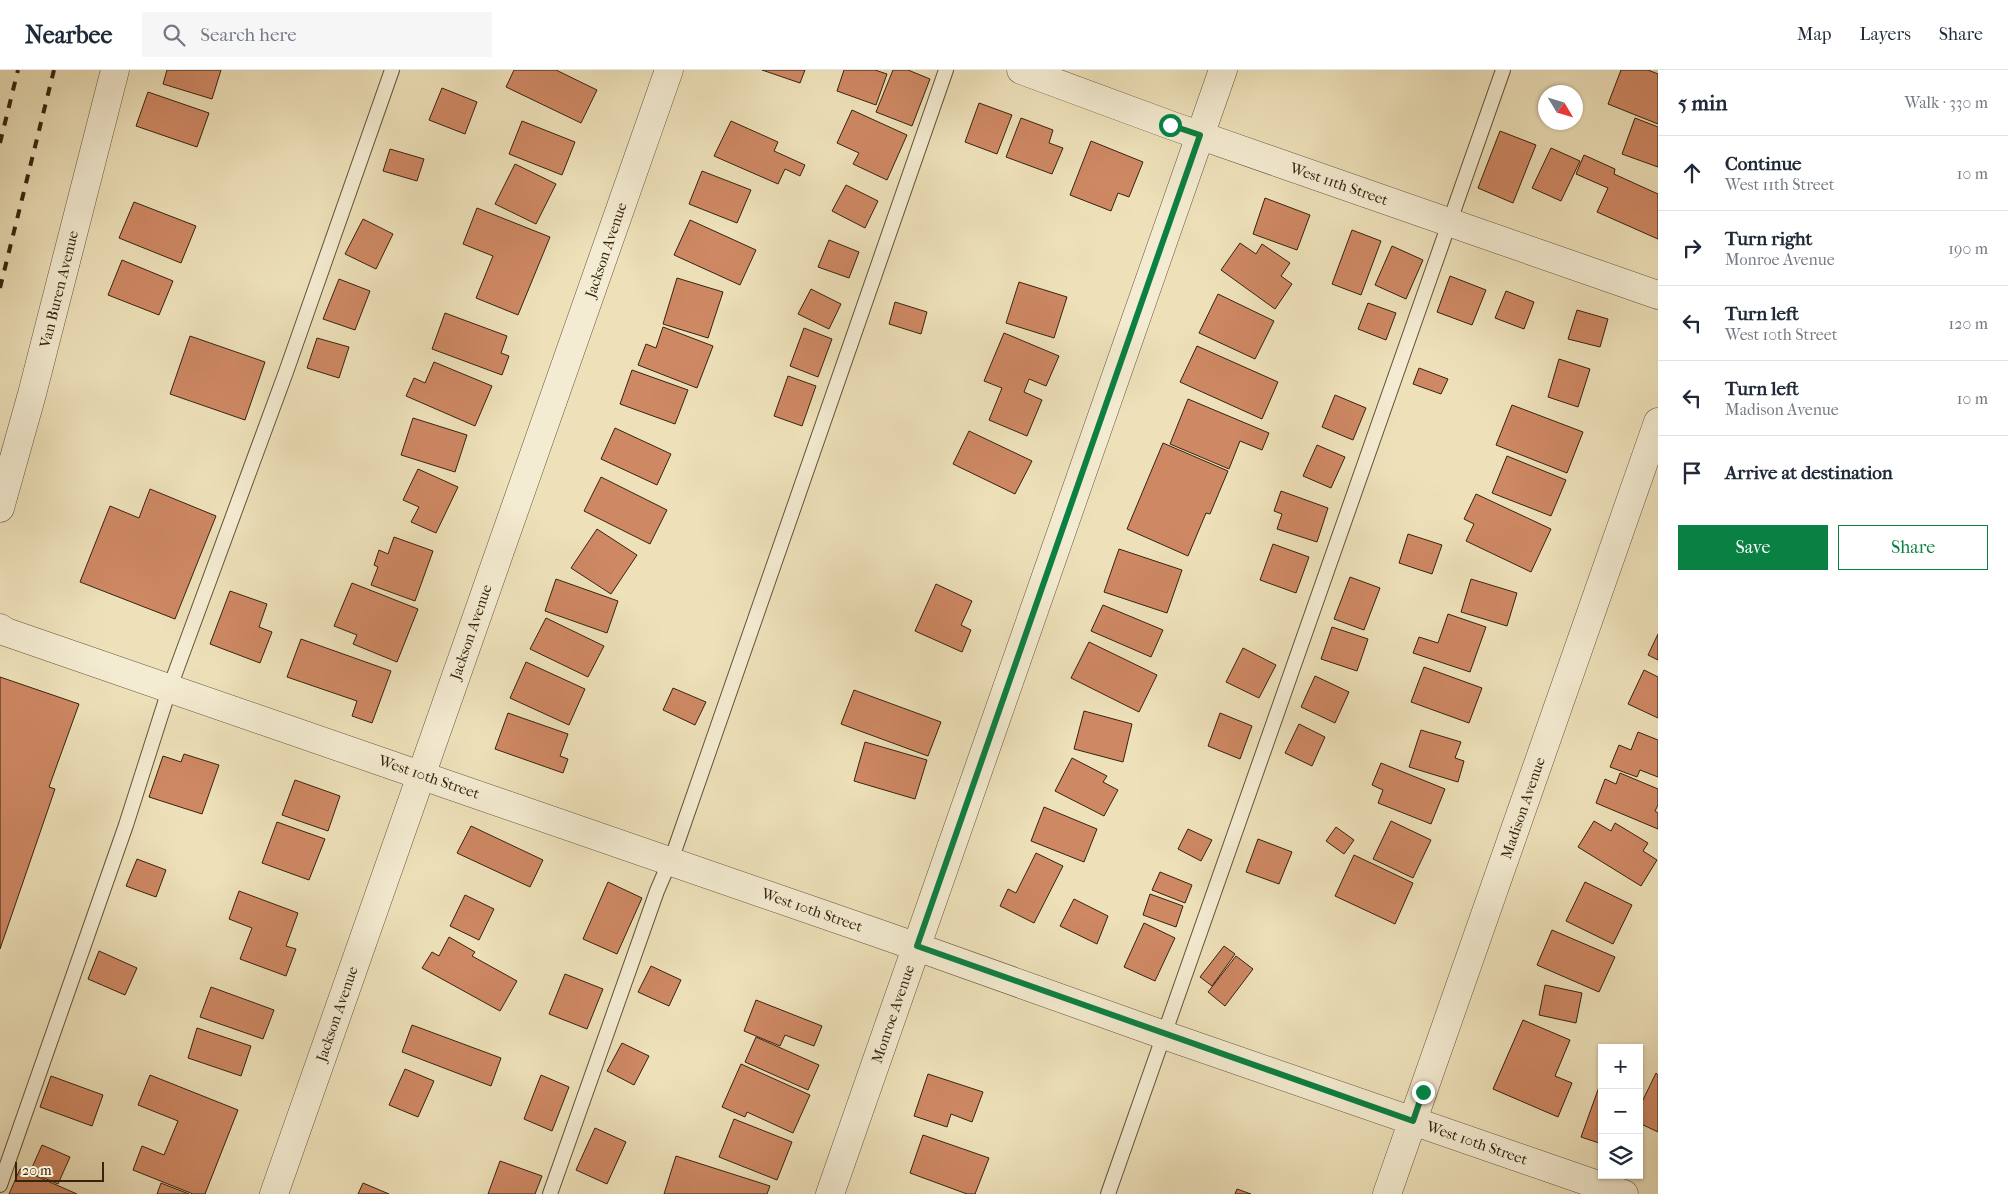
<!DOCTYPE html>
<meta charset="utf-8">
<style>
:root{--surface:#fff;--page:#f6f6f7;--text:#1f2937;--muted:#747a83;--line:#e0e1e3;--accent:#0b8043}
body{margin:0;font-family:"IM FELL French Canon",serif;background:var(--page);color:var(--text)}
.controls{position:absolute;right:15px;bottom:15px;display:grid;overflow:hidden;border-radius:0px;box-shadow:0 1px 4px #0004}
.controls button{width:45px;height:45px;display:grid;place-items:center;padding:0;border:0;border-bottom:1px solid var(--line);background:var(--surface);color:var(--text);font:25px sans-serif}
.compass{position:absolute;left:1538px;top:15px;width:45px;height:45px;border-radius:50%;background:var(--surface);box-shadow:0 1px 4px #0004;rotate:128deg}
.scale{position:absolute;left:15px;bottom:12px;width:89px;box-sizing:border-box;padding-left:5px;border:2px solid #36230e;border-top:0;font-size:14px;line-height:18px;white-space:nowrap;color:#36230e;-webkit-text-stroke:4px #f4ecd2;paint-order:stroke}
.stop{position:absolute;width:15px;height:15px;margin:-11px;border:4px solid #0b8043;border-radius:50%;background:#fff}
.stop.end{background:#0b8043;border-color:#fff;box-shadow:0 1px 5px #0008}
.list{margin:0;padding:0;list-style:none}
h2{display:flex;justify-content:space-between;align-items:center;height:65px;margin:0;padding:0 20px;font-size:21px}
h2 small{font-size:16px;font-weight:400;color:var(--muted)}
.list li{display:grid;grid-template-columns:32px 1fr auto;gap:15px;align-items:center;box-sizing:border-box;height:75px;padding:0 20px;border-top:1px solid var(--line)}
.list b{display:block;font-size:19px;white-space:nowrap}
.list p{margin:0;font-size:16px;white-space:nowrap;color:var(--muted)}
.list em{font-size:16px;font-style:normal;color:var(--muted)}
.actions{display:flex;gap:10px;padding:15px 20px}
.actions a{flex:1;padding:11px 0;border:1px solid var(--accent);border-radius:0px;text-align:center;font-size:18px;color:var(--accent)}
.actions .main{background:var(--accent);color:#fff}
.icon{flex:none;width:28px;height:28px;fill:none;stroke:currentColor;stroke-width:2;stroke-linecap:round;stroke-linejoin:round}
.map{position:relative;flex:none;width:1658px;height:1124px;overflow:hidden}
header{display:flex;align-items:center;gap:30px;box-sizing:border-box;height:70px;padding:0 25px;background:var(--surface);border-bottom:1px solid var(--line)}
header strong{font-size:24px}
nav{display:flex;gap:28px;margin-inline-start:auto;font-size:18px}
.search{width:350px;height:45px;background:var(--page);display:flex;align-items:center;gap:12px;box-sizing:border-box;padding:0 18px;border-radius:0px;color:var(--muted);font-size:19px}
main{display:flex}
aside{flex:1;background:var(--surface)}
.map>svg:first-child{display:block}
.building{fill:#ce8864;stroke:#36230e}
.lines{fill:none;stroke-linecap:round;stroke-linejoin:round}
.service-casing{stroke:#645239;stroke-width:16}
.minor-casing{stroke:#645239;stroke-width:29}
.tertiary-casing{stroke:#645239;stroke-width:29}
.service{stroke:#f4ecd2;stroke-width:14}
.minor{stroke:#f4ecd2;stroke-width:28}
.tertiary{stroke:#f4ecd2;stroke-width:28}
.rail{stroke:#36230e;stroke-width:4;stroke-dasharray:9 9;stroke-linecap:butt}
.route{stroke:#0b8043;stroke-width:6}
.labels{text-anchor:middle;dominant-baseline:central;stroke-width:4;stroke-linejoin:round;paint-order:stroke}
.street-label{font-size:15px;fill:#36230e;stroke:#f4ecd2}
</style>
<header>
<strong>Nearbee</strong>
<div class="search"><svg class="icon" aria-label="search" viewBox="0 0 24 24"><circle cx="10" cy="10" r="6"/><path d="M15 15l6 6"/></svg>Search here</div>
<nav><a>Map</a><a>Layers</a><a>Share</a></nav>
</header>
<main>
<div class="map">
<svg width="1658" height="1124" viewBox="0 0 1658 1124">
<rect width="100%" height="100%" fill="#eee1ba"/>
<filter id="stains"><feTurbulence type="fractalNoise" baseFrequency=".004" numOctaves="4"/><feColorMatrix values="0 0 0 0 .2 0 0 0 0 .09 0 0 0 0 .02 0 0 0 .5 -.17"/></filter>
<radialGradient id="worn" r=".72"><stop offset=".6" stop-color="#630" stop-opacity="0"/><stop offset="1" stop-color="#630" stop-opacity=".3"/></radialGradient>
<!-- building -->
<path class="building" d="M167,0H221L212,29L163,14Z
M514,0H556L597,20L581,53L506,17Z
M762,0H805L800,13Z
M844,0H875L887,4L876,35L837,21Z
M893,0H908L930,9L912,56L876,42Z
M1621,0H1648L1658,4V54L1608,34Z
M442,18L477,32L465,64L429,50Z
M148,22L209,43L197,77L136,56Z
M979,33L1012,45L997,84L965,72Z
M852,40L907,65L887,110L853,94L859,83L837,73Z
M1021,48L1053,60L1049,73L1063,78L1052,104L1006,87Z
M1635,48L1658,57V97L1622,84Z
M522,51L575,72L562,105L509,84Z
M731,51L778,72L774,81L805,95L800,106L785,99L778,114L714,86Z
M1500,61L1536,75L1513,133L1478,118Z
M1091,71L1143,92L1129,127L1118,123L1111,141L1070,125Z
M1551,78L1580,91L1561,131L1532,118Z
M390,79L424,89L417,111L383,101Z
M1584,85L1615,99L1614,104L1658,124V169L1597,142L1608,118L1576,104Z
M515,94L556,114L536,154L495,134Z
M702,101L751,120L737,153L689,134Z
M846,115L878,131L865,158L832,141Z
M1265,128L1310,145L1297,180L1253,164Z
M134,132L196,156L181,193L119,168Z
M477,138L550,167L518,245L476,228L493,186L463,174Z
M363,149L393,164L376,199L345,184Z
M690,150L756,180L740,215L674,185Z
M1352,160L1381,171L1361,225L1332,214Z
M829,170L859,182L849,208L818,197Z
M1240,173L1256,184L1262,174L1290,193L1281,206L1292,214L1275,239L1221,200Z
M1392,176L1423,190L1406,229L1375,215Z
M122,190L173,211L159,245L108,225Z
M1450,206L1486,220L1472,255L1437,242Z
M677,208L723,222L708,268L663,254Z
M339,209L370,221L355,260L323,249Z
M1019,212L1067,227L1054,268L1006,253Z
M811,219L841,234L829,259L798,244Z
M1506,221L1534,232L1524,259L1495,248Z
M1218,224L1274,251L1255,289L1199,263Z
M895,232L927,242L921,264L889,254Z
M1368,233L1396,243L1386,270L1358,259Z
M1577,240L1608,249L1600,277L1568,269Z
M445,243L507,266L501,283L509,286L502,305L432,279Z
M663,257L713,276L697,318L638,295L646,274L656,278Z
M804,258L832,269L818,307L790,296Z
M1004,263L1059,286L1046,316L1029,309L1024,322L1042,330L1027,366L989,350L1002,318L984,311Z
M190,266L265,292L245,350L170,324Z
M317,268L349,277L339,308L307,298Z
M1197,276L1278,312L1262,349L1180,312Z
M1559,289L1590,299L1578,337L1548,327Z
M434,292L492,316L475,356L406,326L414,308L425,313Z
M1419,298L1448,309L1441,324L1413,314Z
M632,300L688,320L675,354L620,334Z
M788,306L816,316L802,356L774,346Z
M1335,325L1366,338L1353,370L1322,357Z
M1188,329L1269,363L1262,380L1240,371L1229,399L1170,374Z
M1512,335L1583,362L1567,403L1496,375Z
M413,348L467,365L455,402L401,385Z
M615,358L671,384L657,415L601,389Z
M969,361L1032,391L1015,424L953,394Z
M1163,373L1228,401L1210,444L1206,443L1188,486L1127,459Z
M1317,375L1345,387L1331,418L1303,406Z
M1507,386L1566,410L1551,446L1492,423Z
M418,399L458,417L436,463L411,452L419,437L403,430Z
M601,407L667,440L650,474L584,441Z
M150,419L216,446L175,549L80,512L110,436L139,448Z
M1281,421L1328,438L1317,472L1277,459L1282,444L1274,441Z
M1476,424L1551,459L1531,502L1466,471L1474,454L1464,449Z
M597,459L637,485L611,524L571,498Z
M1408,464L1442,475L1432,504L1399,493Z
M394,467L433,481L415,531L371,515L378,497L374,495L379,480L388,484Z
M1273,474L1309,487L1296,523L1260,510Z
M1119,479L1182,500L1167,543L1104,522Z
M1350,507L1380,518L1364,560L1334,549Z
M556,509L618,531L607,563L545,541Z
M1471,509L1517,523L1507,556L1461,542Z
M352,513L418,539L397,592L353,574L357,565L334,556Z
M936,514L972,531L961,555L971,560L962,582L915,561Z
M230,521L267,534L259,557L272,562L260,593L210,574Z
M1103,535L1163,560L1151,587L1091,561Z
M1448,544L1486,557L1470,602L1413,583L1419,567L1438,573Z
M546,548L604,576L588,607L530,579Z
M1332,557L1368,569L1357,601L1321,589Z
M1658,564V590L1648,585Z
M301,569L391,601L372,653L352,646L357,631L287,607Z
M1089,572L1157,605L1139,642L1071,608Z
M1243,578L1276,595L1259,628L1226,612Z
M526,592L585,619L569,655L510,628Z
M1424,597L1482,618L1469,653L1411,632Z
M1644,600L1658,607V648L1628,634Z
M1315,606L1349,622L1335,653L1301,637Z
M0,607L79,634L49,717L55,719L0,879Z
M673,618L706,632L695,655L663,640Z
M854,620L941,652L928,686L841,654Z
M1084,641L1132,654L1123,692L1074,679Z
M508,643L568,664L560,686L568,689L563,703L495,679Z
M1220,643L1252,656L1240,689L1208,676Z
M1299,654L1325,667L1312,696L1285,683Z
M1421,660L1461,672L1455,688L1464,691L1458,712L1409,697Z
M1638,662L1658,670V707L1640,700L1637,707L1610,697L1619,675L1631,680Z
M865,672L927,690L915,729L854,711Z
M184,684L219,695L202,744L149,727L163,686L181,692Z
M1072,688L1107,706L1103,712L1118,720L1104,746L1055,721Z
M1381,693L1445,719L1431,754L1378,733L1383,720L1372,715Z
M1620,703L1658,719V735L1655,741L1658,743V759L1596,733L1605,709L1616,714Z
M295,710L340,726L328,761L282,745Z
M1044,737L1097,759L1084,792L1031,771Z
M1391,751L1431,770L1413,808L1373,789Z
M1594,751L1611,761L1615,753L1648,773L1643,781L1657,790L1641,816L1578,777Z
M277,752L325,769L309,810L262,793Z
M471,756L543,790L530,817L457,783Z
M1336,757L1354,770L1344,784L1326,771Z
M1188,759L1212,770L1201,791L1178,779Z
M1258,769L1292,782L1279,814L1246,802Z
M1036,783L1063,796L1034,853L1000,836L1008,819L1016,823Z
M1354,785L1413,813L1395,854L1335,826Z
M137,789L166,800L156,827L126,816Z
M1160,802L1192,815L1185,833L1152,820Z
M608,812L642,828L617,884L583,869Z
M1585,812L1632,835L1613,874L1566,851Z
M239,821L298,843L286,876L296,879L286,906L240,889L252,858L229,849Z
M1150,824L1183,836L1176,857L1143,845Z
M465,825L494,839L479,870L450,856Z
M1074,829L1108,846L1097,874L1060,856Z
M1144,853L1175,868L1155,911L1124,897Z
M1552,860L1615,887L1599,922L1537,895Z
M449,867L475,882L472,886L517,911L500,941L422,898L432,882L439,886Z
M1224,876L1235,884L1212,916L1200,907Z
M99,881L137,898L125,925L88,909Z
M1236,886L1253,899L1225,936L1208,922Z
M651,896L681,910L669,936L638,922Z
M565,904L603,919L587,959L549,944Z
M1545,915L1582,923L1576,953L1539,945Z
M211,917L274,940L263,969L200,947Z
M756,930L822,956L814,976L785,965L780,976L744,961Z
M1523,950L1570,970L1555,1006L1572,1013L1558,1047L1493,1019Z
M412,955L501,988L491,1016L402,982Z
M197,958L251,976L241,1006L188,988Z
M756,967L819,995L808,1020L745,992Z
M622,973L649,986L634,1015L607,1001Z
M741,994L810,1025L793,1063L747,1042L745,1047L722,1037Z
M405,999L434,1011L418,1047L389,1035Z
M1656,1003L1658,1005V1062L1639,1053V1038Z
M928,1004L983,1022L972,1052L951,1044L947,1057L914,1046Z
M150,1005L238,1040L205,1124H193L133,1100L142,1076L164,1085L178,1051L138,1035Z
M541,1005L569,1017L552,1061L524,1049Z
M51,1006L103,1025L92,1056L40,1037Z
M1599,1017L1602,1018V1074L1581,1067Z
M734,1049L792,1072L777,1110L719,1087Z
M595,1058L626,1072L607,1114L576,1100Z
M923,1065L989,1088L975,1124H967L910,1103Z
M42,1075L70,1087L58,1114L30,1102Z
M676,1086L770,1116L767,1124H664Z
M500,1091L542,1106L535,1124H488Z
M20,1099L77,1124H9Z
M161,1113L189,1124H157Z
M363,1113L389,1124H358Z
M1237,1119L1251,1124H1235Z"/>
<g class="lines">
<defs>
<path id="service" d="M0,1115L126,755L170,617L286,302L392,0
M550,1124L657,821L675,779L946,0
M1108,1124L1503,0"/>
<path id="minor" d="M1021,0L1170,55L1658,225
M0,438L32,324L115,0
M0,558L6,562L886,866L1164,965L1624,1124
M274,1124L669,0
M830,1124L1223,0"/>
<path id="tertiary" d="M1387,1124L1658,352"/>
</defs>
<!-- service casing -->
<use href="#service" class="service-casing"/>
<!-- minor casing -->
<use href="#minor" class="minor-casing"/>
<!-- tertiary casing -->
<use href="#tertiary" class="tertiary-casing"/>
<!-- service -->
<use href="#service" class="service"/>
<!-- minor -->
<use href="#minor" class="minor"/>
<!-- tertiary -->
<use href="#tertiary" class="tertiary"/>
<!-- rail -->
<path class="rail" d="M0,73L18,0
M0,218L54,0"/>
</g>
<g class="lines">
<!-- route -->
<path class="route" d="M1170,55L1200,65L917,876L1413,1051L1423,1022"/>
</g>
<g class="labels">
<!-- street labels -->
<g class="street-label">
<text transform="translate(1339 114) rotate(19)">West 11th Street</text>
<text transform="translate(606 180) rotate(-71)">Jackson Avenue</text>
<text transform="translate(59 219) rotate(-76)">Van Buren Avenue</text>
<text transform="translate(471 562) rotate(-71)">Jackson Avenue</text>
<text transform="translate(429 707) rotate(19)">West 10th Street</text>
<text transform="translate(1523 738) rotate(-71)">Madison Avenue</text>
<text transform="translate(812 840) rotate(19)">West 10th Street</text>
<text transform="translate(337 944) rotate(-71)">Jackson Avenue</text>
<text transform="translate(893 944) rotate(-71)">Monroe Avenue</text>
<text transform="translate(1477 1073) rotate(19)">West 10th Street</text>
</g>
</g>
<rect width="100%" height="100%" filter="url(#stains)"/>
<rect width="100%" height="100%" fill="url(#worn)"/>
</svg>
<div class="controls">
<button>+</button>
<button>−</button>
<button><svg class="icon" aria-label="layers" viewBox="0 0 24 24"><path d="M12 4l9 5-9 5-9-5zM3 14l9 5 9-5"/></svg></button>
</div>
<svg class="compass" viewBox="-18 -18 36 36"><path d="M0-13l5 13h-10z" fill="#e53935"/><path d="M0 13l5-13h-10z" fill="#747a83"/></svg>
<div class="scale">20 m</div>
<div class="stop" style="left:1170px;top:55px"></div>
<div class="stop end" style="left:1423px;top:1022px"></div>
</div>
<aside>
<h2>5 min<small>Walk · 330 m</small></h2>
<ul class="list">
<li><svg class="icon" aria-label="ahead" viewBox="0 0 24 24"><path d="M12 20V5M6 11l6-6 6 6"/></svg><div><b>Continue</b><p>West 11th Street</p></div><em>10 m</em></li>
<li><svg class="icon" aria-label="right" viewBox="0 0 24 24"><path d="M7 20v-9h11M14 6l5 5-5 5"/></svg><div><b>Turn right</b><p>Monroe Avenue</p></div><em>190 m</em></li>
<li><svg class="icon" aria-label="left" viewBox="0 0 24 24"><path d="M17 20v-9H6M10 6l-5 5 5 5"/></svg><div><b>Turn left</b><p>West 10th Street</p></div><em>120 m</em></li>
<li><svg class="icon" aria-label="left" viewBox="0 0 24 24"><path d="M17 20v-9H6M10 6l-5 5 5 5"/></svg><div><b>Turn left</b><p>Madison Avenue</p></div><em>10 m</em></li>
<li><svg class="icon" aria-label="arrive" viewBox="0 0 24 24"><path d="M6 21V4h12l-3 4 3 4H6"/></svg><div><b>Arrive at destination</b></div></li>
</ul>
<div class="actions"><a class="main">Save</a><a>Share</a></div>
</aside>
</main>
